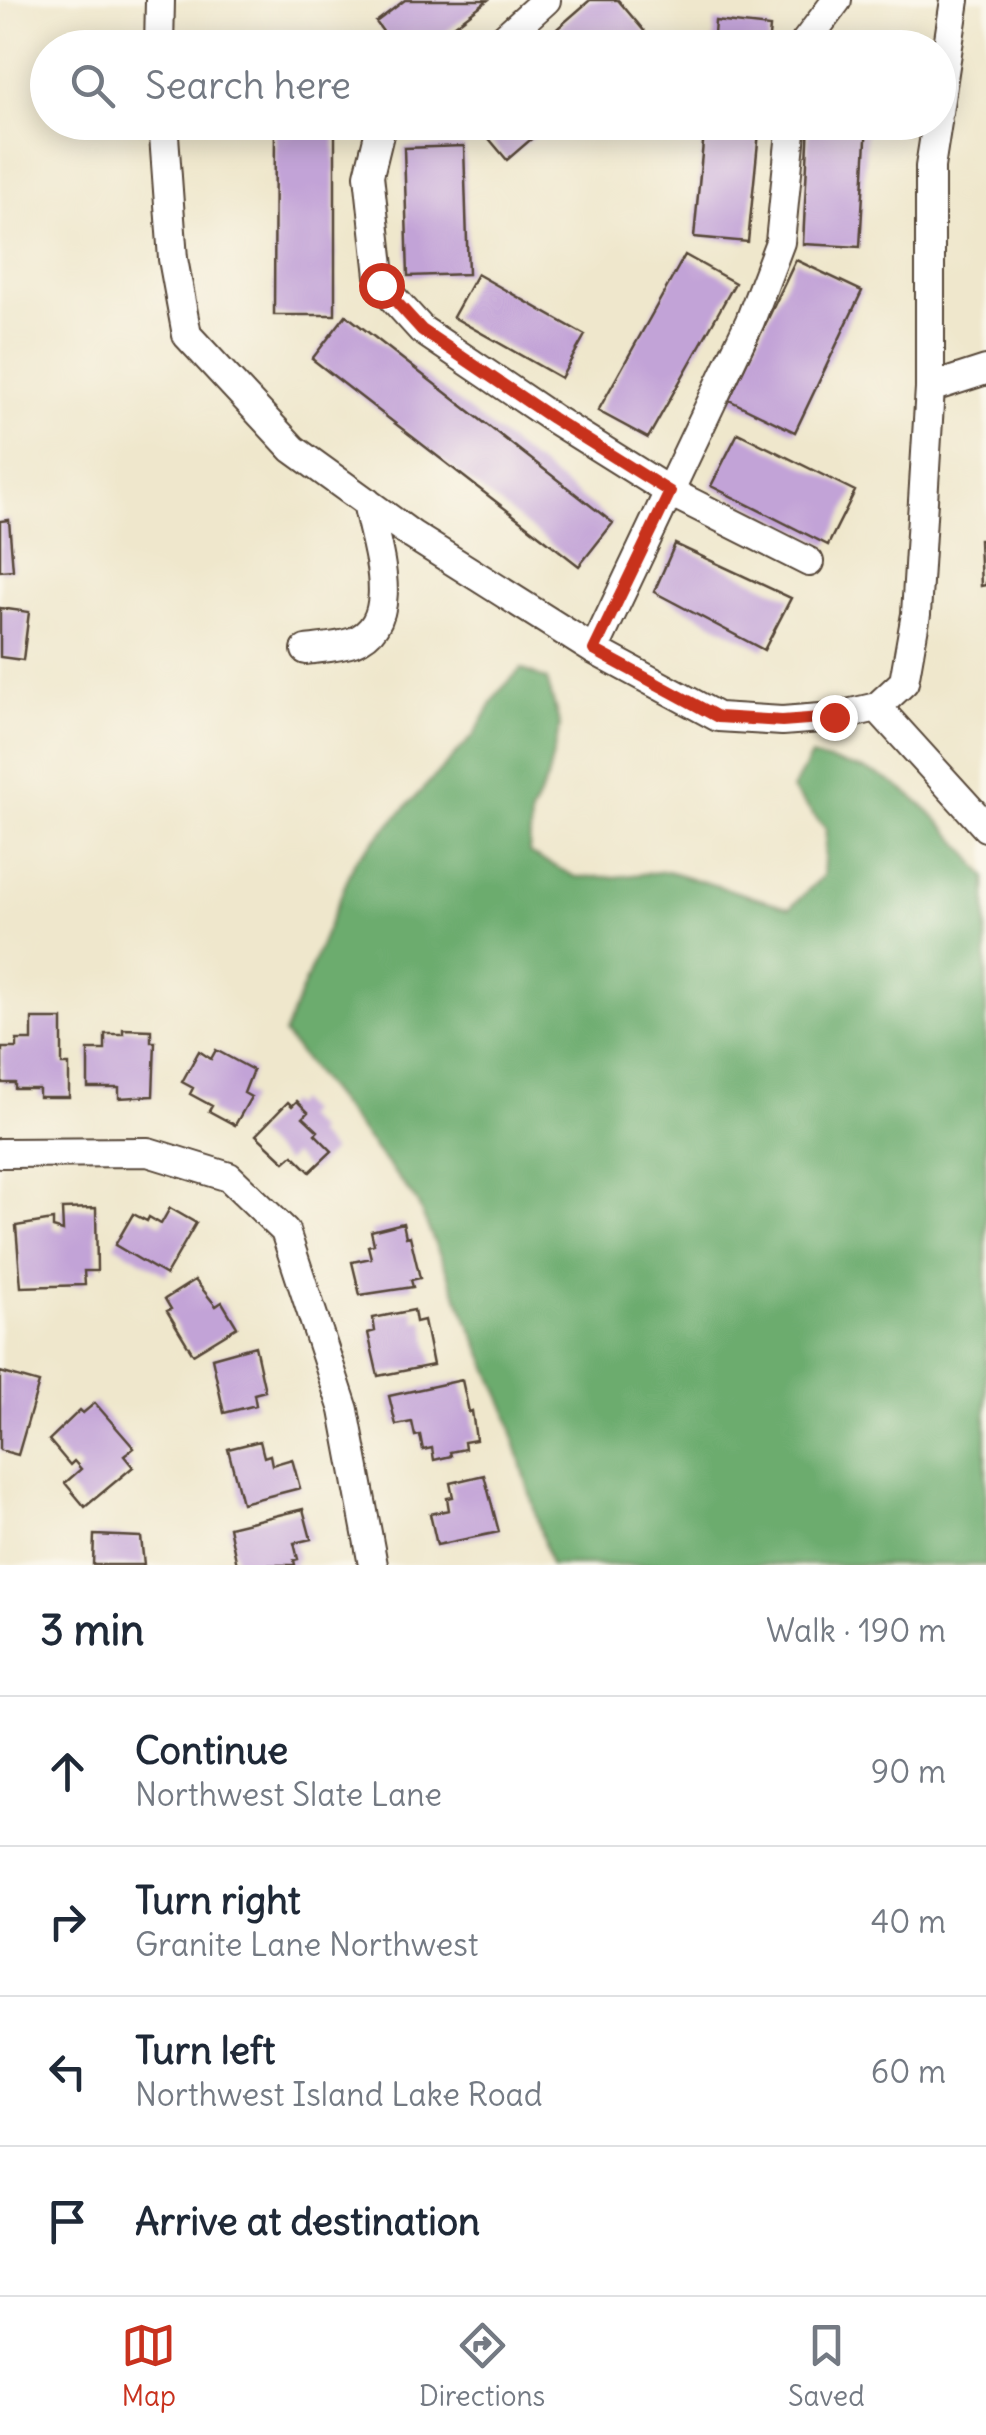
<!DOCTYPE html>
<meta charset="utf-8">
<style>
:root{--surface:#fff;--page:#f6f6f7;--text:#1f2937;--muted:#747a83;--line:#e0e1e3;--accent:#c8321e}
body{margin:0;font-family:Delius,sans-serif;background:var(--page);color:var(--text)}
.stop{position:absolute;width:30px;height:30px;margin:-22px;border:8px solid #c8321e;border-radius:50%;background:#fff}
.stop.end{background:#c8321e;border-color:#fff;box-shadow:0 2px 10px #0008}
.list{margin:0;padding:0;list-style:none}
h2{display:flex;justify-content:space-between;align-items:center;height:130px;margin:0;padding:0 40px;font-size:42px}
h2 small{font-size:32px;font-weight:400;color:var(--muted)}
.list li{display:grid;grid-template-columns:65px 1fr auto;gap:30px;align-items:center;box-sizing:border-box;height:150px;padding:0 40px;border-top:2px solid var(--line)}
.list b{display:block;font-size:38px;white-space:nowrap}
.list p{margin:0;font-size:32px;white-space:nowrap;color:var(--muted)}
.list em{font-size:32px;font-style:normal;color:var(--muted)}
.icon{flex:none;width:55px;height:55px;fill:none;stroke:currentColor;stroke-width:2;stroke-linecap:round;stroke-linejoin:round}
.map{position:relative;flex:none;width:986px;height:1565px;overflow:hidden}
.search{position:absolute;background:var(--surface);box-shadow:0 5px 25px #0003;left:30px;right:30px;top:30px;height:110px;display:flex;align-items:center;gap:25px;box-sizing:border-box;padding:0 35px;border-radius:55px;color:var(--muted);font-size:38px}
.sheet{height:730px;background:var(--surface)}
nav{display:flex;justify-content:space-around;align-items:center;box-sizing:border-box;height:140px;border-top:2px solid var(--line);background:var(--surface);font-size:28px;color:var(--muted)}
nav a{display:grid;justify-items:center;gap:5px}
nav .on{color:var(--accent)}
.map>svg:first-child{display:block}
.forest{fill:#6cac6e;stroke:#546b46;stroke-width:2.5}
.building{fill:#c2a3d7}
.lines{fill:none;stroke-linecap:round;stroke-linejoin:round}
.minor-casing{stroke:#564638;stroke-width:32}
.minor{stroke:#fff;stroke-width:28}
.route{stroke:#c8321e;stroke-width:12}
</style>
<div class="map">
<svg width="986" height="1565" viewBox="0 0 986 1565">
<rect width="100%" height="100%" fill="#fbf7ec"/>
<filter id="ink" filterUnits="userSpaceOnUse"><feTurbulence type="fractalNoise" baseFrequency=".01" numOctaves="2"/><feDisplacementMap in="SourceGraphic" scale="20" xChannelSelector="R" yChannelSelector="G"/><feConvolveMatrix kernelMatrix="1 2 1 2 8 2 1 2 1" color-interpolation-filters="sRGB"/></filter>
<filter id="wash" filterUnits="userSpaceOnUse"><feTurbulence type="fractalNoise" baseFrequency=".0048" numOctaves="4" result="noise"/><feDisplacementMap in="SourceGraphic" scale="40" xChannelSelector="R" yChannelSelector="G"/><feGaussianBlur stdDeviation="2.25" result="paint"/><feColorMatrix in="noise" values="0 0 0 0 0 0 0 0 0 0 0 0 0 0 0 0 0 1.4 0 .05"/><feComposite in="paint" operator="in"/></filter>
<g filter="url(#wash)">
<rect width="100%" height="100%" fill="#efe7cc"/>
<!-- forest -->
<path class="forest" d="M521,669L547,680L560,726L547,779L531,814L529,853L576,877H615L668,871L790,908L823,876L826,829L792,790L811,756C834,763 865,767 886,779C926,802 959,840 986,877V1565H550L506,1409L417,1202L284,1034L355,861L474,735L498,693Z"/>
<g id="blocks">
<!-- building -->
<path class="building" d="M405,0H488L425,48H395L376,22Z
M590,0H618L650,38L639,48H535Z
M715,21L770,27L768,48H713Z
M275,122H335V315H274Z
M475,122H551L507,160Z
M705,122H760L748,242L694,237Z
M809,122H867L860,247L803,244Z
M464,146L468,274L408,276L404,148Z
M685,255L735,283L648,438L598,411Z
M796,260L862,291L795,432L729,400Z
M477,274L585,335L561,378L453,317Z
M346,315L613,523L579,566L312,359Z
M738,433L855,491L828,545L711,486Z
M9,520L13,570L0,571V521Z
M979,540H986V585L981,586Z
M675,544L791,598L764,650L654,592Z
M0,608L29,612L23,660L0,657Z
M32,1019H62V1065H69V1097H39V1089H15V1083H2V1048H17V1040H32Z
M123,1029L151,1030V1042H155L153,1096L119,1098V1088H88V1050H105V1034H123Z
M216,1050L253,1070L244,1093L251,1097L235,1125L209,1111L212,1106L190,1094L193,1088L182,1082L199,1051L211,1059Z
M297,1101L308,1112L303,1117L318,1131L315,1134L332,1151L310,1172L293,1155L285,1162L256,1135L288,1102L292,1106Z
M96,1208L97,1271H84L85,1285L21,1287L16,1226L53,1220V1228L63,1231L62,1209Z
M170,1208L196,1223L166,1275L115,1245L133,1214L147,1221L149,1217L161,1224Z
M403,1223L406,1237L410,1236L420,1278L411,1280L413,1287L360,1295L352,1262L371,1258L368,1246L374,1244L371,1231Z
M195,1280L216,1306L222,1302L237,1327L193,1354L167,1311L171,1309L165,1299Z
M414,1310L416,1322L424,1320L433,1365L378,1376L368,1333L375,1331L373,1318Z
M255,1346L265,1391L254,1394L256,1405L224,1413L212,1358Z
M0,1372L39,1383L18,1455L0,1450Z
M462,1380L469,1412L472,1411L476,1440L464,1442L465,1449L450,1452L451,1456L434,1460L432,1448L423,1450L420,1435L415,1436L412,1422L396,1425L389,1396Z
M95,1403L134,1448L124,1456L133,1467L85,1507L65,1483L81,1469L74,1461L70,1465L49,1440L80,1410L83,1413Z
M260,1441L264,1457L270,1455L272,1465L292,1459L300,1488L242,1503L228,1449Z
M484,1475L499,1532L437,1545L430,1514L449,1510L447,1498L453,1497L450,1483Z
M303,1509L311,1539L294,1543L298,1559L294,1560L295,1565H237L229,1527Z
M94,1535L141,1537L144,1565H93Z"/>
</g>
</g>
<g filter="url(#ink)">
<use href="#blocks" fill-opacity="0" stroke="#564638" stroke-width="2.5"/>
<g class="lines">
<defs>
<path id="minor" d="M159,48L160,0
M493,48L546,0
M801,48L837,0
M938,112L955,0
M163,122L173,259L187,335L293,449L412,535L594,650L718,717L782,721L834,717L877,707L904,682L916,614L930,388V167L937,122
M382,122L369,175L381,285L422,330L552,418L670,492L809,562
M930,388L986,370
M306,650C321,648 339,647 353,642C405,622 375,545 367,502
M594,650L750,321L780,242L792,122
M877,707L986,827
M0,1153L148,1152L229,1177L285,1231L344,1410L373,1565"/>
</defs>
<!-- minor casing -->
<use href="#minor" class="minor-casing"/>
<!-- minor -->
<use href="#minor" class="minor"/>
</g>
</g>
<g class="lines" filter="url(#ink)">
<!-- route -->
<path class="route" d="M381,285L422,330L552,418L670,492L594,650L718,717L782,721L834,717"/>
</g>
</svg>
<div class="stop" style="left:381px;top:285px"></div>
<div class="stop end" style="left:834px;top:717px"></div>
<div class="search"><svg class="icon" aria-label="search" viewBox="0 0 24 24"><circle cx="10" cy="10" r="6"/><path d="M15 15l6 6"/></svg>Search here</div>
</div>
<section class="sheet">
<h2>3 min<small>Walk · 190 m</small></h2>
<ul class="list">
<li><svg class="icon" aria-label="ahead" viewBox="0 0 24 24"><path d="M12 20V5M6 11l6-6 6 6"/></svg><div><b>Continue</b><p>Northwest Slate Lane</p></div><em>90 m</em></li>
<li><svg class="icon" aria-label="right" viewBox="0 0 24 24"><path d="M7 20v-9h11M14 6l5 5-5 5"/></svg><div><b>Turn right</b><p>Granite Lane Northwest</p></div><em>40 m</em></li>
<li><svg class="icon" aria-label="left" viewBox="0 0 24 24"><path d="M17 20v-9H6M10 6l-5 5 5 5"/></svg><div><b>Turn left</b><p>Northwest Island Lake Road</p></div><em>60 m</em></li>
<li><svg class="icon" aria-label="arrive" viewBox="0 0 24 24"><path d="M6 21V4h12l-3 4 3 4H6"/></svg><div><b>Arrive at destination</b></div></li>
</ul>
</section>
<nav>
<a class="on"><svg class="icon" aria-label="map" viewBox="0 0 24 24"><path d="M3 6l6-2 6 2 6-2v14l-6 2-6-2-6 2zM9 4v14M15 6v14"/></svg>Map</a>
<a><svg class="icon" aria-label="directions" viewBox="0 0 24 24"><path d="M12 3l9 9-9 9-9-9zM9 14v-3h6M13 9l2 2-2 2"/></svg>Directions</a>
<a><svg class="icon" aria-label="saved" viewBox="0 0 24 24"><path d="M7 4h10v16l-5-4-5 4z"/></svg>Saved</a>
</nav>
